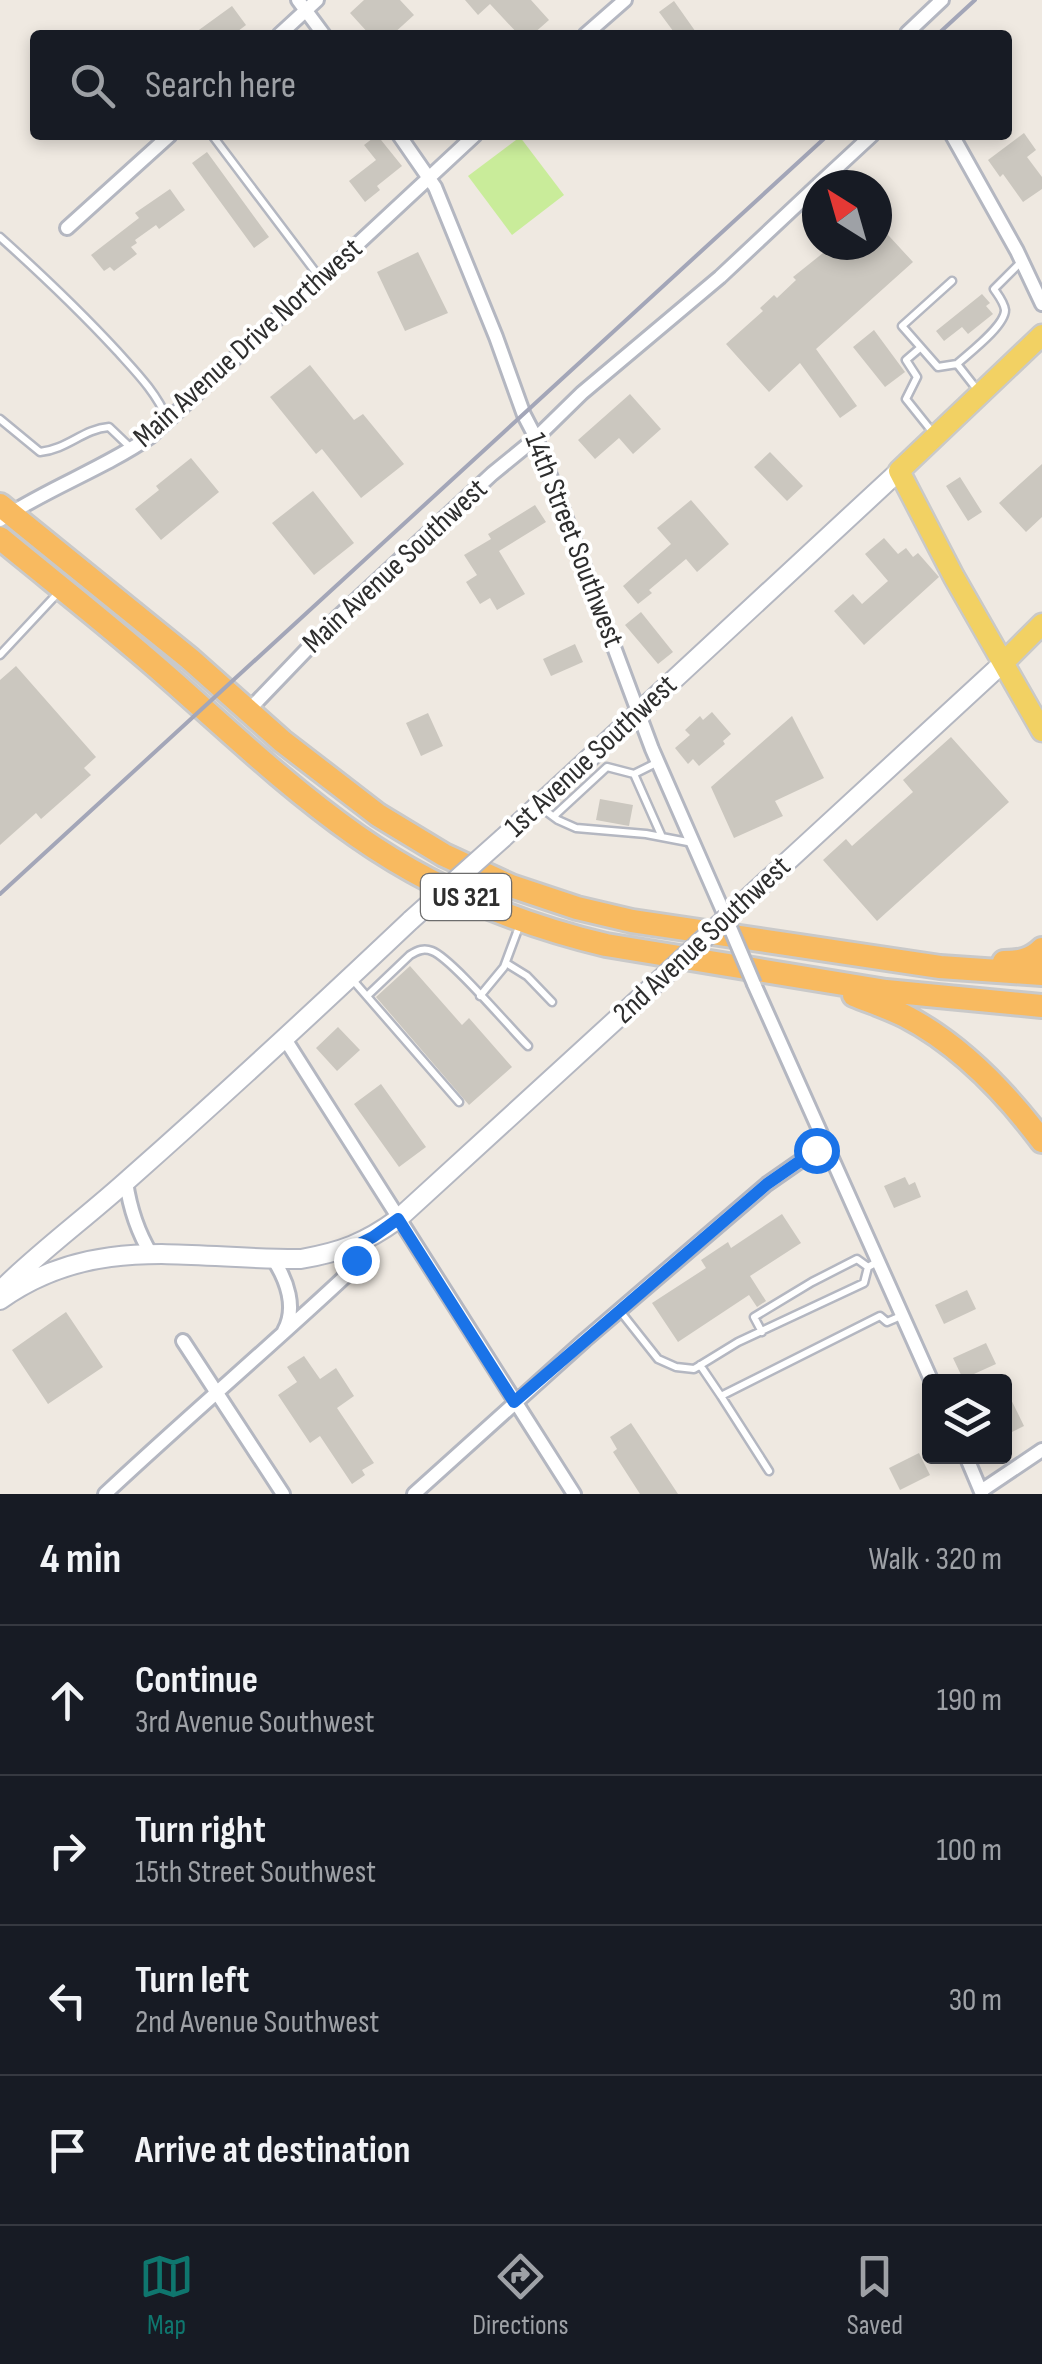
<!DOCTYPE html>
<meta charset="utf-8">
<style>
:root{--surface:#171b24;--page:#242831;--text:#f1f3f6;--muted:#9ea1a6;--line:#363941;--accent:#0f766e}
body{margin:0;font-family:"Sofia Sans Condensed",sans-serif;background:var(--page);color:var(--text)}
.controls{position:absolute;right:30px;bottom:30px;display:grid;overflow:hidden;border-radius:10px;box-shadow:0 5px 15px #0003}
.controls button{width:90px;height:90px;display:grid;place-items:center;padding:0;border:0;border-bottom:2px solid var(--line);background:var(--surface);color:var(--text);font:50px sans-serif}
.compass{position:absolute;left:802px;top:170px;width:90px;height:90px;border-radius:50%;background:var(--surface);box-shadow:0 5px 15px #0003;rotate:323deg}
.stop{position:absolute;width:30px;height:30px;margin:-22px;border:8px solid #1a73e8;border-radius:50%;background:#fff}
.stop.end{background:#1a73e8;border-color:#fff;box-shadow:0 2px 10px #0008}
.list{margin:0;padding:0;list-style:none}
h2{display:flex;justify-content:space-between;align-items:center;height:130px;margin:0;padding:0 40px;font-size:42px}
h2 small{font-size:32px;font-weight:400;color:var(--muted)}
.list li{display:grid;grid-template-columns:65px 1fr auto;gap:30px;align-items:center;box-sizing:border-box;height:150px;padding:0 40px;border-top:2px solid var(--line)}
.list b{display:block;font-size:38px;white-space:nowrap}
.list p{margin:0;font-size:32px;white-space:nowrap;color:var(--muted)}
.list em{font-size:32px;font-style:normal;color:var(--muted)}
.icon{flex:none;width:55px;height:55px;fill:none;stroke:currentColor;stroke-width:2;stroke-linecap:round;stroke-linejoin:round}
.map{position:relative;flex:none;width:1042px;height:1494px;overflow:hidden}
.search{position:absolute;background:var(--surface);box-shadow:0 5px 15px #0003;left:30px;right:30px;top:30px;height:110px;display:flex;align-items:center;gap:25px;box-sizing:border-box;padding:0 35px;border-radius:10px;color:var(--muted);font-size:38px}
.sheet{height:730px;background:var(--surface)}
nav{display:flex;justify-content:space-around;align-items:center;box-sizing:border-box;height:140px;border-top:2px solid var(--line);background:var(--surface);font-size:28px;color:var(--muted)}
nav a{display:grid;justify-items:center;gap:5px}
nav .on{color:var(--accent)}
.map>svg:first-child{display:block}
.pitch{fill:#c9ec9a}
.building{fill:#cbc7bf}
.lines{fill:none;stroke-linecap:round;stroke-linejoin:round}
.service-casing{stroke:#b4b7c1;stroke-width:11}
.minor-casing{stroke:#b4b7c1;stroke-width:18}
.secondary-casing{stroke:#b4b7c1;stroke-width:22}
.primary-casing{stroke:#c9c9c9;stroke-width:25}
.trunk-casing{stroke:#c9c9c9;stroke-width:28}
.service{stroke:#fff;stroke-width:6}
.minor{stroke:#fff;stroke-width:12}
.secondary{stroke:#fff;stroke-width:18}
.primary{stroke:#f2d163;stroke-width:20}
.trunk{stroke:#f8ba60;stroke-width:22}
.rail{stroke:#a3a6b8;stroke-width:4}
.minor-bridge-casing{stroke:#b4b7c1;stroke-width:18;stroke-linecap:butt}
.secondary-bridge-casing{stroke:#b4b7c1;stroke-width:22;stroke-linecap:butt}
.minor-bridge{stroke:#fff;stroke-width:12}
.secondary-bridge{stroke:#fff;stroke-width:18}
.route{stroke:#1a73e8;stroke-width:12}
.labels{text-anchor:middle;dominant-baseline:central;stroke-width:8;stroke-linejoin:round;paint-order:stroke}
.shield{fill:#fff;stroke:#6d6d6d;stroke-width:2.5}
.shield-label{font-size:28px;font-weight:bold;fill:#2e2e2e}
.street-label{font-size:30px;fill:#2e2e2e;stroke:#fff}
</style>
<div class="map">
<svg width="1042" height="1494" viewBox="0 0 1042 1494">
<rect width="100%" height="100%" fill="#efe9e1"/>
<!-- pitch -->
<path class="pitch" d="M520,137L564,195L512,235L468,176Z"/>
<!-- building -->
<path class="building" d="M364,0H400L414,15L392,35H370L350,13Z
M465,0H531L549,20L532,35H519L490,4L478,15Z
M674,1L698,35H676L659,12Z
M232,6L246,25L233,35H192Z
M1024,133L1036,150L1027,157L1042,177V189L1023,202L1003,174L1000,177L988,160Z
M377,135L402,166L377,186L380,190L365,202L349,181L376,160L364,145Z
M207,152L269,237L254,248L192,163Z
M170,189L185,210L159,229L156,225L135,240L137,243L131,247L137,254L114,271L110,267L104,271L91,255L139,218L135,213Z
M877,223L913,262L816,349L857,406L840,418L800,363L769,392L726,344L763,311L760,308L774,295L777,298L796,280L793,277L833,245H877Z
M418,252L448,313L405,331L377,272Z
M982,294L990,303L986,306L993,314L968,334L962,327L944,341L936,331Z
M874,330L905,372L885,387L853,347Z
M310,365L354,420L363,414L404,464L361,498L322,449L316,454L270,397Z
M630,394L661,429L633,454L619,438L595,459L578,440Z
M770,452L803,486L787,501L754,467Z
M191,458L219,492L161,540L135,509L159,490L156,486Z
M1042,464V517L1026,532L999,503Z
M960,477L982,512L968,521L946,486Z
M313,491L354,543L314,575L272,523Z
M691,500L729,544L697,572L686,559L649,590L652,593L638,604L623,586L671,544L657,528Z
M535,505L546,522L499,551L525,594L497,610L490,598L480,604L466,582L477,575L464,555L491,539L488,534Z
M884,538L898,554L906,548L913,557L918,553L939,577L864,645L834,611L853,594L862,604L888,581L865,554Z
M641,612L673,652L658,664L625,625Z
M575,644L583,662L551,676L543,659Z
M16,666L96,757L84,768L91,775L41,819L36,813L0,845V680Z
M712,712L731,734L723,741L725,744L699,766L693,759L688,764L675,748L690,735L685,730L700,716L703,720Z
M428,713L443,746L421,756L406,723Z
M792,716L824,778L775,801L783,816L734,838L711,787Z
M951,737L1009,802L877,921L823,860L846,839L852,846L913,792L903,780Z
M600,799L633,805L629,826L596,820Z
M410,966L462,1025L469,1018L512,1067L469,1105L376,997Z
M338,1027L360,1050L337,1071L316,1048Z
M381,1084L426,1147L399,1167L354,1104Z
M905,1177L909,1185L915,1182L921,1197L894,1208L884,1186Z
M782,1214L801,1243L750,1276L766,1301L757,1307L749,1295L678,1342L652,1303L706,1268L701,1260L728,1242L731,1248Z
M967,1290L976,1309L944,1324L935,1305Z
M66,1312L103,1367L48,1404L12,1350Z
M986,1343L996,1364L963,1379L953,1358Z
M304,1356L320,1379L336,1368L354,1396L337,1408L374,1463L362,1470L365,1475L352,1484L320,1436L310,1443L278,1395L297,1382L287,1367Z
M1004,1385L1024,1426L1004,1436Z
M631,1423L678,1494H640L613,1452L617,1449L610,1437Z
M919,1453L930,1475L900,1490L889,1468Z"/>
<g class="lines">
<defs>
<path id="service" d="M212,135L320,278
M0,237C40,273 80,311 117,351C135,371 157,393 167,419
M952,281L902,326L938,367L957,364
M920,348L906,360L917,377L906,399L934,434
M979,392L957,364C969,353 1005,326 1005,310C1004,302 998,295 994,289L1022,261
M0,419L40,452C68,449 83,429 109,427L132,449
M0,655L57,594
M634,774L658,762
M539,806L558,820L576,828L646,834L693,843
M554,816L607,767L634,774L662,837
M506,963L527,976L552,1002
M351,978L459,1102
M367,996L410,955C418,950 424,948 432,951C451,958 510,1028 528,1046
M480,996L504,967L520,924
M620,1311L658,1359L676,1367L694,1369L738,1342L864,1283L868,1267L879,1261
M762,1332L754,1317L812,1282L857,1259L868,1267
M700,1365L721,1396L880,1316L887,1322L901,1316
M721,1396L769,1471"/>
<path id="minor" d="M298,0L324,35
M907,33L942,0
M279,35L317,0
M585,35L625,0
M399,135L435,187L496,337L524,415L536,438L652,749L726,918
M952,135L1017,251L1042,304
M818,185L872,135
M67,228L170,135
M0,520C48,488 103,469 151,436L475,135
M247,712L339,616L492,474L536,438L582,393L720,277L817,186
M754,984L932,1382
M285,1039L574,1494
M126,1182C130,1209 137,1231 151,1254
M273,1259C287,1280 297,1308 284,1331
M183,1341L283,1494
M966,1456L982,1494
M981,1491L1042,1450
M105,1494C186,1418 271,1346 352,1270L356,1260L355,1246
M414,1494L585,1340L767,1184L826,1143"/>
<path id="secondary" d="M503,838L899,471
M726,918L1004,662
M3,1288C43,1249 88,1216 130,1178C225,1094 319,1007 411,920
M0,1300C95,1232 192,1260 301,1259C341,1252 365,1243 398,1219L666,974"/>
<path id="primary" d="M1042,335L899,471L954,577L1042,731
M1004,662L1042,624"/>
<path id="trunk" d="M0,505L190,659L282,741L378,815L444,855L511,886L577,908L632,921L940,967L1042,974
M0,538C57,585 115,630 170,679C231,733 290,789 357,836C431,888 518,924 606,945L886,991L1042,1006
M1004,962C1019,962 1031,960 1042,949
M854,995C871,1002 889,1008 905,1016C959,1044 1006,1093 1042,1141"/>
</defs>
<!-- service casing -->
<use href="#service" class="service-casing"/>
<!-- minor casing -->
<use href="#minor" class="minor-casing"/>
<!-- secondary casing -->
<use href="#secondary" class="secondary-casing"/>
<!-- primary casing -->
<use href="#primary" class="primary-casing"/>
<!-- trunk casing -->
<use href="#trunk" class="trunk-casing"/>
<!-- service -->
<use href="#service" class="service"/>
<!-- minor -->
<use href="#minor" class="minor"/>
<!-- secondary -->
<use href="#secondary" class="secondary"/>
<!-- primary -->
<use href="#primary" class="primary"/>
<!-- trunk -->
<use href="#trunk" class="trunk"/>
<!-- rail -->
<path class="rail" d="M937,35L975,0
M0,894L828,135"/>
<defs>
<path id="minor-bridge" d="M726,918L754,984"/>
<path id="secondary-bridge" d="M411,920L503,838
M666,974L726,918"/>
</defs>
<!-- minor-bridge casing -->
<use href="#minor-bridge" class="minor-bridge-casing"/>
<!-- secondary-bridge casing -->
<use href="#secondary-bridge" class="secondary-bridge-casing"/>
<!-- minor-bridge -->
<use href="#minor-bridge" class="minor-bridge"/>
<!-- secondary-bridge -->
<use href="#secondary-bridge" class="secondary-bridge"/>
</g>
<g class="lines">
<!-- route -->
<path class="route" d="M356,1260L355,1246L373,1237L398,1219L514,1402L767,1184L816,1150"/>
</g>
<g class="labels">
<!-- shield labels -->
<rect class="shield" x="421" y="874" width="90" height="46" rx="8"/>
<g class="shield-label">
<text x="466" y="897">US 321</text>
</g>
<!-- street labels -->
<g class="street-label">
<text transform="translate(248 343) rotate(-42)">Main Avenue Drive Northwest</text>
<text transform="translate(574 540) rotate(69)">14th Street Southwest</text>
<text transform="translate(395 566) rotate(-43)">Main Avenue Southwest</text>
<text transform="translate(591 756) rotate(-43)">1st Avenue Southwest</text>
<text transform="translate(702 940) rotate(-43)">2nd Avenue Southwest</text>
</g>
</g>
</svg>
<div class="controls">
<button><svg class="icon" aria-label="layers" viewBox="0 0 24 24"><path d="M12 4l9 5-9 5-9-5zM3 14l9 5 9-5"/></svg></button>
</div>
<svg class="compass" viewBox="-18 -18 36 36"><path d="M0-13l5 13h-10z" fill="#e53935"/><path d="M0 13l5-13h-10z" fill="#9ea1a6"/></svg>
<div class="stop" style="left:816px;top:1150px"></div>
<div class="stop end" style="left:356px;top:1260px"></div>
<div class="search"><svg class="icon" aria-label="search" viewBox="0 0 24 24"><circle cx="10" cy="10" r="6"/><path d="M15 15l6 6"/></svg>Search here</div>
</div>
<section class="sheet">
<h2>4 min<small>Walk · 320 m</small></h2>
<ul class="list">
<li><svg class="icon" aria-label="ahead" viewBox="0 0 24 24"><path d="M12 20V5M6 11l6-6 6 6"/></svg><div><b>Continue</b><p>3rd Avenue Southwest</p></div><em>190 m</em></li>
<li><svg class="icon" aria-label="right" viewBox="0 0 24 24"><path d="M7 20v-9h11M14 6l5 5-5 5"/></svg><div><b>Turn right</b><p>15th Street Southwest</p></div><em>100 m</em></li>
<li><svg class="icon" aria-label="left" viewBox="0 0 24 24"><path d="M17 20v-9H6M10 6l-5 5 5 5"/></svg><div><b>Turn left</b><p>2nd Avenue Southwest</p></div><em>30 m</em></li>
<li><svg class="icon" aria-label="arrive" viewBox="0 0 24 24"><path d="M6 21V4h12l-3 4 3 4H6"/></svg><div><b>Arrive at destination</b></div></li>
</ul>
</section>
<nav>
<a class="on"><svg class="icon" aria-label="map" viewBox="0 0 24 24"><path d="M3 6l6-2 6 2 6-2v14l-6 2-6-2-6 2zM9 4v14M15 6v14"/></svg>Map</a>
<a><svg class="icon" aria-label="directions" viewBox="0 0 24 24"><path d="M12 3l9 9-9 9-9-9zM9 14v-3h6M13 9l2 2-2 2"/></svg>Directions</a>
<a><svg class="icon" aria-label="saved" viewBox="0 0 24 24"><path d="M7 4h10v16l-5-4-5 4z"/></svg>Saved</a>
</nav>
